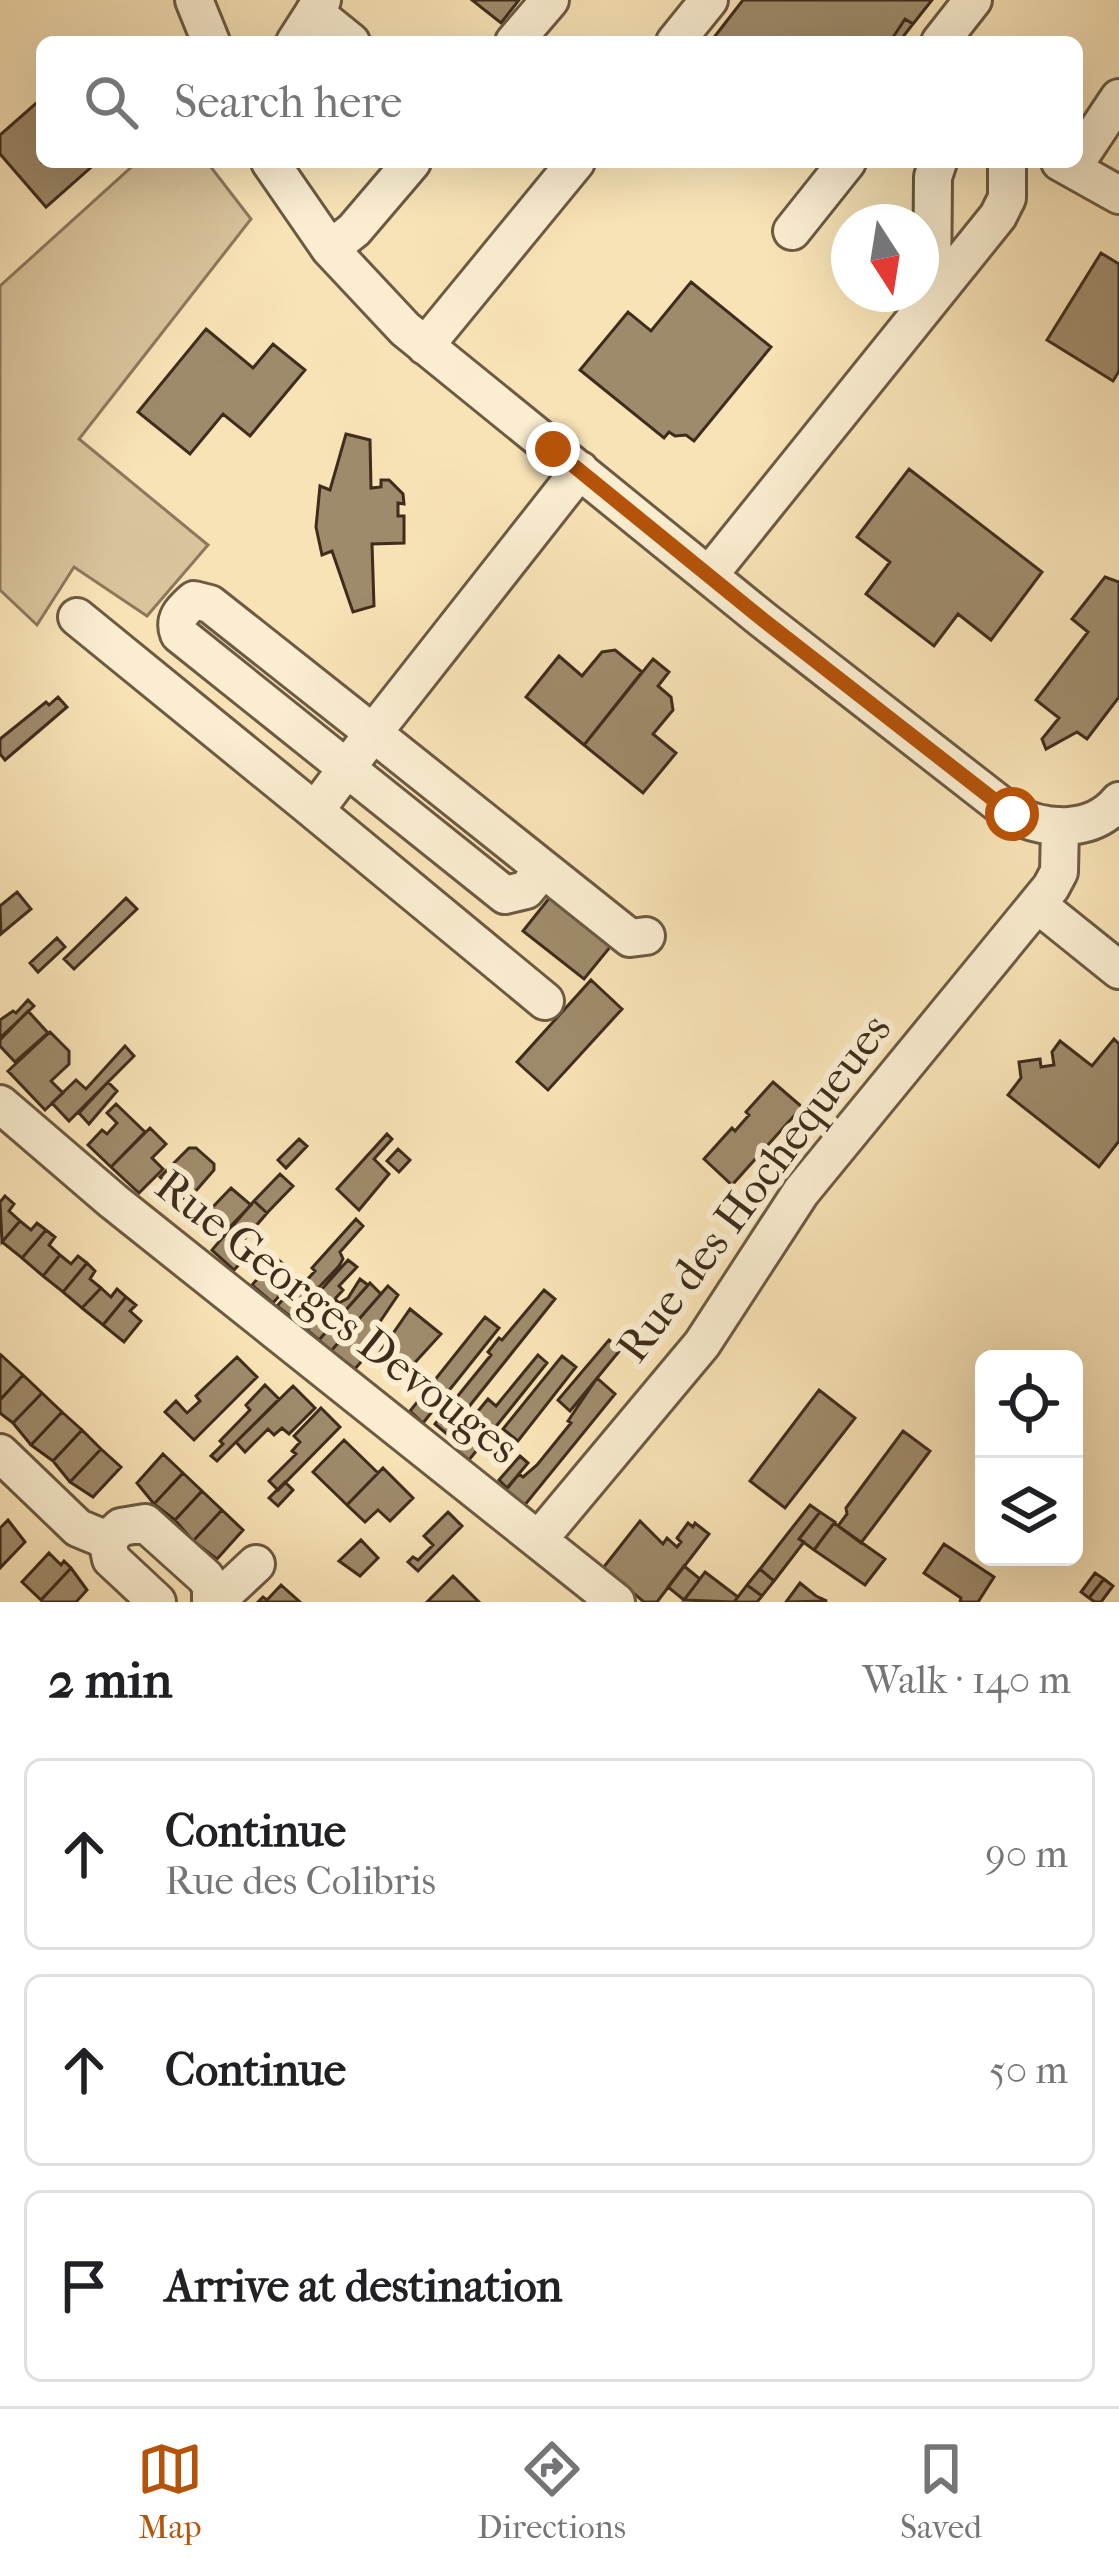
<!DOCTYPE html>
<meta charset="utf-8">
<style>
:root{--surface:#fff;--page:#f6f6f6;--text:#202124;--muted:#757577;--line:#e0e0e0;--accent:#b45309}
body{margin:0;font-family:"IM FELL French Canon",serif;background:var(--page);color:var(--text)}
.controls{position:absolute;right:36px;bottom:36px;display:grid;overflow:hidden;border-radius:18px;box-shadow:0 12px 48px #0002}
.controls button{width:108px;height:108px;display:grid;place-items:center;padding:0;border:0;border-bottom:3px solid var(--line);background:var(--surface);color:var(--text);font:60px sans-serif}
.compass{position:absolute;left:831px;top:204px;width:108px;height:108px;border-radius:50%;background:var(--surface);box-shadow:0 12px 48px #0002;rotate:168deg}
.stop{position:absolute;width:36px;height:36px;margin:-27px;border:9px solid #b45309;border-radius:50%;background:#fff}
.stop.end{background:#b45309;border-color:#fff;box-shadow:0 3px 12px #0008}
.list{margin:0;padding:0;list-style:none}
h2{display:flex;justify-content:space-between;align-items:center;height:156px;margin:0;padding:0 48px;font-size:51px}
h2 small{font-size:39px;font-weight:400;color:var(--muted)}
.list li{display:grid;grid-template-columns:78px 1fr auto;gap:36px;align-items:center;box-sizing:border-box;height:192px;margin:0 24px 24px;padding:0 24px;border:3px solid var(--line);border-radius:18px}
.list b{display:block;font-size:45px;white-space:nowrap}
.list p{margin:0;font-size:39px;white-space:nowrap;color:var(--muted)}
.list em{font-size:39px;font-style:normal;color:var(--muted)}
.icon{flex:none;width:66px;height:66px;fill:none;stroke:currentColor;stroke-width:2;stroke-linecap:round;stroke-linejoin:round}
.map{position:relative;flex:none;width:1119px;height:1602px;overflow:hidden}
.search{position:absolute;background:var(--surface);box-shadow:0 12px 48px #0002;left:36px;right:36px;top:36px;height:132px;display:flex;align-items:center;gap:30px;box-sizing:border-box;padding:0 42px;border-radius:18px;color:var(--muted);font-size:45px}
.sheet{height:804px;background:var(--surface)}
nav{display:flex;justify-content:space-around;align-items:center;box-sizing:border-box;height:168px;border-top:3px solid var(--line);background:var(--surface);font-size:33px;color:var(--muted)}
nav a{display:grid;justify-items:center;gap:6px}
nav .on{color:var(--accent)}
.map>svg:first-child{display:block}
.green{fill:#d9c49c;stroke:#8c785c;stroke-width:3}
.building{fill:#9f8b6c;stroke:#3f2c1c;stroke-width:3}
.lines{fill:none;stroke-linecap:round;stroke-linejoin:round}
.minor-casing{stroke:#6d5a42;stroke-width:42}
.minor{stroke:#faedd0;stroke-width:36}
.route{stroke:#b45309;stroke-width:15}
.labels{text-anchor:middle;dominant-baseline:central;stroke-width:12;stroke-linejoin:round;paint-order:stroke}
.street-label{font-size:45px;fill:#3f2c1c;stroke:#faedd0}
</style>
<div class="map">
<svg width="1119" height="1602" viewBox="0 0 1119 1602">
<rect width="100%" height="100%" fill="#f8e3b6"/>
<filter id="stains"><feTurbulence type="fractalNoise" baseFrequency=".00167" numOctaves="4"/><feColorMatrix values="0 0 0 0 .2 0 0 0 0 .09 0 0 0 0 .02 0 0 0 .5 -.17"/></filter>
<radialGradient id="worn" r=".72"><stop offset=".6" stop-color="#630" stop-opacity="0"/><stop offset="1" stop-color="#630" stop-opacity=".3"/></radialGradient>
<!-- green -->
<path class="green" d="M137,162H207L251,219L79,439L208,545L147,616L74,567L37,625L0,590V286Z"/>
<!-- building -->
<path class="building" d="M472,0H519L501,23Z
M743,0H932L913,24L905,19L890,42H715L712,40Z
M905,19L913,24L899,42H890Z
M42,98V162H97L46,207L0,154V135Z
M1101,253L1119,264V371L1113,381L1047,340Z
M691,282L771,347L694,441L686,435L675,436L669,432L664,438L580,370L628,312L651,331Z
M206,329L253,368L273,344L305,370L250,436L223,414L190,454L138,412Z
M346,434L370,440L371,488L381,487V480H389L403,494L404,504L398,503V516H404V543L372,544L374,606L353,612L332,551L322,555L316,527L320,486L330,490Z
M909,469L1042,572L991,640L958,614L934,646L866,594L890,562L857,537Z
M1105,577L1119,582V697L1087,739L1077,732L1046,749L1042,739L1059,718L1036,700L1088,632L1072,619Z
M615,650L642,672L584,745L526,697L559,656L582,676L602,652Z
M653,659L669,672L658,686L671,697L673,710L653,734L676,753L643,793L584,745Z
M58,697L67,707L5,760L0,754V739L46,702L49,705Z
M17,892L31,909L1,934L0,906Z
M554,892L615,941L584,979L523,931Z
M126,898L137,909L74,969L64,959Z
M57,938L65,947L38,972L30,963Z
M591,980L622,1009L548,1090L517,1062Z
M28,1000L34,1006L0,1038V1020L13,1011L16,1013Z
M28,1011L48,1033L15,1062L0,1046V1040Z
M50,1032L69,1051V1064L51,1081L63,1093L45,1110L8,1071Z
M1114,1039L1119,1044V1141L1099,1167L1008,1095L1021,1078L1019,1062L1040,1059L1041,1067L1054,1065L1052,1052L1060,1041L1092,1066Z
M125,1046L134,1056L69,1121L52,1103L76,1080L86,1089Z
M108,1082L117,1091L89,1124L79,1113Z
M773,1082L802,1107L732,1185L704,1159L732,1128L735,1131L749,1115L746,1112Z
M116,1104L145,1132L111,1167L88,1145L102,1130L107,1134L117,1123L107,1113Z
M150,1128L166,1144L152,1158L163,1169L139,1193L111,1167Z
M387,1134L392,1139L374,1159L389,1174L359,1210L337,1189Z
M299,1139L307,1146L286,1168L278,1160Z
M189,1148H196L214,1164V1170L187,1201L160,1177Z
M398,1149L410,1160L399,1172L387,1161Z
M280,1174L293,1186L267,1213L254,1201Z
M231,1188L251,1205L226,1231L207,1213Z
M5,1196L14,1204L9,1211L20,1221L2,1242L0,1202Z
M254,1201L267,1213L236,1249L245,1258L234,1270L212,1250Z
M356,1219L363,1226L340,1252L343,1259L339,1266L291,1317L277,1306L302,1279L305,1282L315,1271L312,1268Z
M20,1221L31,1230L37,1223L46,1230L22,1258L2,1242Z
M46,1230L55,1237L49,1245L60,1255L43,1276L22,1258Z
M60,1255L71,1264L78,1256L87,1263L63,1292L43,1276Z
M276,1258L297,1276L273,1303L252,1285Z
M348,1260L357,1267L339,1286L343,1290L307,1330L294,1320Z
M87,1263L95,1271L90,1279L101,1288L82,1308L63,1292Z
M360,1279L368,1285L319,1340L307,1330L335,1299L339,1303L348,1298Z
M370,1283L381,1294L331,1351L319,1340Z
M388,1286L398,1295L369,1338L376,1344L355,1369L331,1351Z
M101,1288L111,1297L117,1289L126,1297L103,1325L82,1308Z
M544,1290L555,1299L447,1434L435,1424L491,1355L488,1352L499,1338L502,1340Z
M126,1297L136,1305L130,1311L141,1321L124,1342L103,1325Z
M410,1309L441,1334L399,1380L374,1361Z
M485,1317L499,1328L423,1423L410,1411Z
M609,1340L621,1349L570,1411L558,1400Z
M1,1355L23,1375L0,1400V1357Z
M538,1355L547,1363L469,1460L450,1445L488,1399L496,1406Z
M562,1356L576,1367L518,1441L503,1429Z
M237,1357L257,1377L194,1440L165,1412L176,1401L187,1413L200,1401L196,1396Z
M23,1375L42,1393L13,1423L0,1413V1400Z
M597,1378L615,1394L524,1506L505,1491L519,1474L523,1477L537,1465L571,1423L568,1421Z
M265,1385L279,1399L217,1461L211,1456L223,1444L220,1441L250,1410L246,1405Z
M293,1386L315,1408L289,1434L282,1428L274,1435L268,1429L245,1452L236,1442Z
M819,1390L855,1418L785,1508L750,1481Z
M42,1393L62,1412L31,1445L13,1423Z
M321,1408L340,1427L278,1490L269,1481L296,1454L292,1451L300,1442L294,1436Z
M62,1412L82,1430L53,1461L31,1445Z
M82,1430L101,1449L70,1482L53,1461Z
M903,1431L930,1451L861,1543L838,1526L847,1514L846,1508Z
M344,1440L378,1473L347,1505L313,1472Z
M101,1449L121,1467L93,1497L70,1482Z
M163,1454L183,1473L154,1504L137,1483Z
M520,1456L528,1463L507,1488L499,1480Z
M383,1468L413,1498L390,1521L378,1510L365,1522L347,1505Z
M183,1473L202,1491L175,1520L154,1504Z
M285,1482L293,1490L278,1506L269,1498Z
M202,1491L222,1510L193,1541L175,1520Z
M810,1505L820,1512L799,1539L804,1542L774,1581L760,1569Z
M222,1510L243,1530L217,1559L193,1541Z
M448,1512L462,1526L418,1571L408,1562L413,1557L418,1560L433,1545L424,1536Z
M820,1512L835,1522L814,1550L799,1539Z
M8,1520L25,1542L0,1568V1528Z
M640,1521L663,1544L667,1538L677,1547L681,1542L677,1538L688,1523L693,1527L695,1523L709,1534L657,1602H644L603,1568Z
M834,1523L885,1559L865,1585L814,1550Z
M361,1540L378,1558L360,1576L339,1561Z
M944,1544L994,1577L978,1602H960L961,1598L924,1573Z
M49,1553L61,1565L64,1561L71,1568L41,1600L22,1582Z
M684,1566L700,1579L684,1600L668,1587Z
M71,1568L87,1590L76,1602H43L41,1600Z
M760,1569L774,1581L762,1596L747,1585Z
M705,1572L738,1597L734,1602L684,1600Z
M1095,1573L1104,1579L1089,1598L1081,1592Z
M453,1576L479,1602H427Z
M1104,1579L1113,1586L1101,1602H1095L1089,1598Z
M800,1583L816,1596L827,1601L786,1602Z
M281,1585L300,1602H258L263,1597L267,1600Z
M747,1585L762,1596L757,1602H734Z"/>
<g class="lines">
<defs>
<path id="minor" d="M194,0L211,42
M314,12L351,42
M295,42L322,0
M514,42L550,0
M675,42L709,0
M940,42L973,0
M1077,161L1119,98
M270,162L330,249L405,329L762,619L1012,814C1047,831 1093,833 1119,801
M1060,162L1119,195
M792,231L847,162
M330,249L354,230L412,162
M932,295L933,177L938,162
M425,346L576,162
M580,470L373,733L630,938L646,936
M709,575L998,216L1007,198V162
M77,617L315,811
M543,869L526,890L505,895L179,634C173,618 183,610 194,600L210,604L373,733L315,811L545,1001
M1037,904L1119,970
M0,1104L113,1201L616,1602
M0,1453L78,1528L107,1540
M539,1539L702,1344L801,1192L1051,887L1059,872L1060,826
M212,1595L224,1594L256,1564
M157,1602L111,1559L107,1540L121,1527L145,1523L205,1577L211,1586V1602"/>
</defs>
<!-- minor casing -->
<use href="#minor" class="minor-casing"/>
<!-- minor -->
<use href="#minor" class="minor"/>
</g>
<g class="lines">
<!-- route -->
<path class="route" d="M553,449L762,619L1012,814"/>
</g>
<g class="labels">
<!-- street labels -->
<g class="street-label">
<text transform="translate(754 1188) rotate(-53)">Rue des Hochequeues</text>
<text transform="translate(337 1317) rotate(38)">Rue Georges Devouges</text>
</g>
</g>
<rect width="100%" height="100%" filter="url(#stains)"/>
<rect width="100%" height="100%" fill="url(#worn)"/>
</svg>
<div class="controls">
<button><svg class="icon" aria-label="locate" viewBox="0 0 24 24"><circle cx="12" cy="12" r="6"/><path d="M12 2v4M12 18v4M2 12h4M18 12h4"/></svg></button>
<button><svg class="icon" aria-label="layers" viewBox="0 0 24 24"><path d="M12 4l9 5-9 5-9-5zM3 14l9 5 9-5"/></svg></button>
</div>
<svg class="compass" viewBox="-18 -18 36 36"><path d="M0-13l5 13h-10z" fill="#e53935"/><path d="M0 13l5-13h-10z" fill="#757577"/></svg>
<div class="stop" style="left:1012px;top:814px"></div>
<div class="stop end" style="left:553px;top:449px"></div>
<div class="search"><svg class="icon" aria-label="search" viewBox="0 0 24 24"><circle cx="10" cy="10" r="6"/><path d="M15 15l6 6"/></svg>Search here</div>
</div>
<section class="sheet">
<h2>2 min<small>Walk · 140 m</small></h2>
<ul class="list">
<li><svg class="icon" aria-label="ahead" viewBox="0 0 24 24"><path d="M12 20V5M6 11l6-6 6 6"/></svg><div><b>Continue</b><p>Rue des Colibris</p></div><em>90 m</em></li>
<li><svg class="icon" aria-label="ahead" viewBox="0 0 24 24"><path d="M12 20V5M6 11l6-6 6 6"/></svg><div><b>Continue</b></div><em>50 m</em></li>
<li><svg class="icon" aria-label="arrive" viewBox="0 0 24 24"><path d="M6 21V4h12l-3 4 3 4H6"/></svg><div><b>Arrive at destination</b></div></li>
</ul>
</section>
<nav>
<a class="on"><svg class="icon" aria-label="map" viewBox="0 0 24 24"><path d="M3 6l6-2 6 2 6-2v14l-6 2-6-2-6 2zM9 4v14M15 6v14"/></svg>Map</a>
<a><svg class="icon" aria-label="directions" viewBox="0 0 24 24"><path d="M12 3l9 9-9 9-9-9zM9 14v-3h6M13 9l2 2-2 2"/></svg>Directions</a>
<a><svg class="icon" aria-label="saved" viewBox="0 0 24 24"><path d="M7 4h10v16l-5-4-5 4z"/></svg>Saved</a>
</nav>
